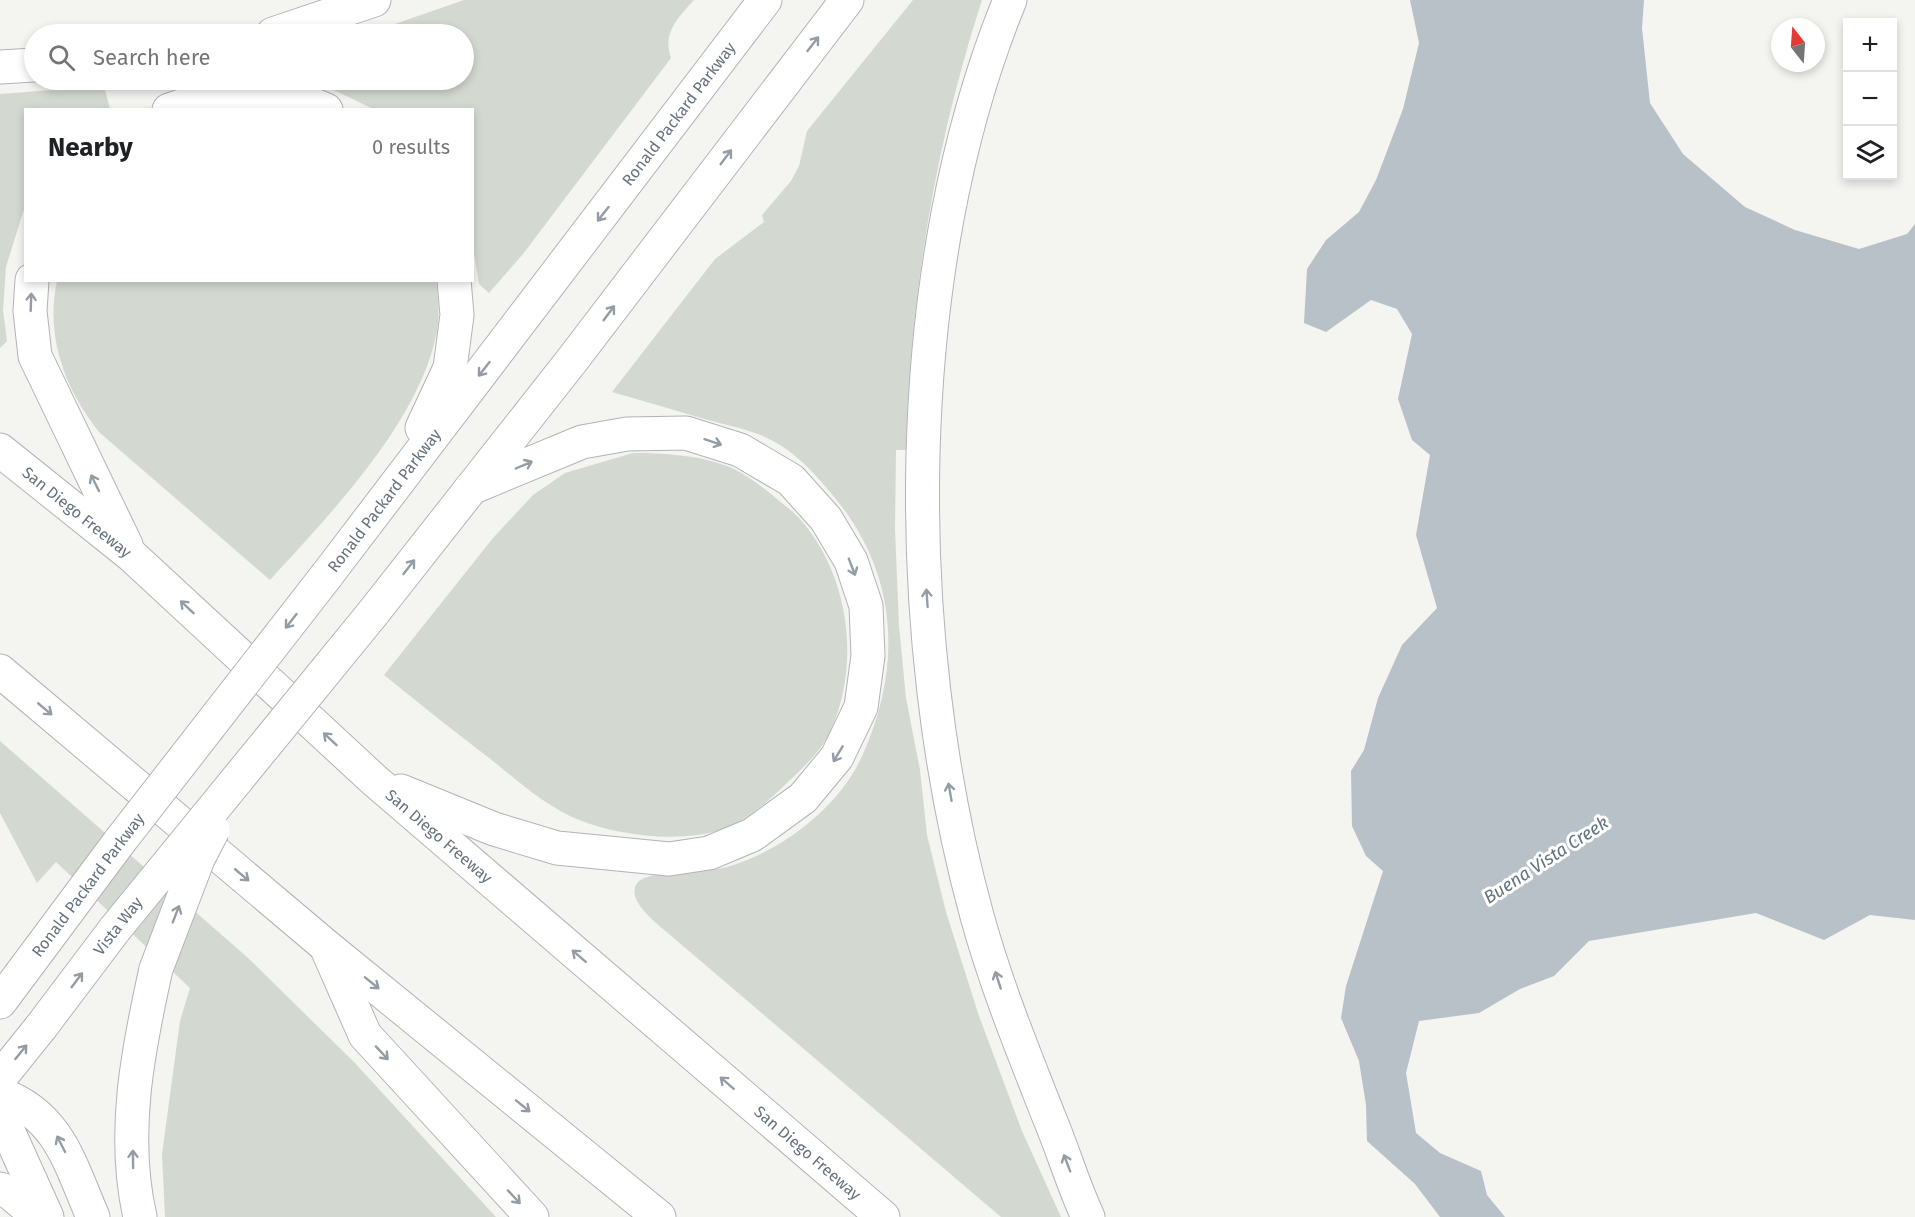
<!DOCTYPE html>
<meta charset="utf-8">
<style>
:root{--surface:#fff;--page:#f2f2f2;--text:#202124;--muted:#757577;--line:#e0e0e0}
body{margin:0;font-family:"Fira Sans",sans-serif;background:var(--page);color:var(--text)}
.controls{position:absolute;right:18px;top:18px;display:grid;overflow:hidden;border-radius:0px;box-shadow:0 3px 9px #0003}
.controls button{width:54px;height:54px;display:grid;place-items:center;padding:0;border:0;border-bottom:2px solid var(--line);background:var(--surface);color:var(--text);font:30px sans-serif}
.compass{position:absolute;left:1771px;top:18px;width:54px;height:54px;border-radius:50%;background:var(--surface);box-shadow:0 3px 9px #0003;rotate:343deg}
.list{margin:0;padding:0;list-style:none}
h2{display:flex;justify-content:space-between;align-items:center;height:78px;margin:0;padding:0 24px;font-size:26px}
h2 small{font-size:20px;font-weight:400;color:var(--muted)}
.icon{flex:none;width:33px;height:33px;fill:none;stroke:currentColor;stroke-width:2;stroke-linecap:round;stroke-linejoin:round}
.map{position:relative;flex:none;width:1915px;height:1217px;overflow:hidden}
.search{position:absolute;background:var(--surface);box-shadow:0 3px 9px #0003;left:24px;top:24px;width:450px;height:66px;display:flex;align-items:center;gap:15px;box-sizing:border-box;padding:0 21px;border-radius:33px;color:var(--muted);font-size:22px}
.panel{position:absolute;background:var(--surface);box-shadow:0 3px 9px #0003;left:24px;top:108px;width:450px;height:174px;border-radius:0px}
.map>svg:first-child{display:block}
.green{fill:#d3d9d1}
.water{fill:#b8c1c7}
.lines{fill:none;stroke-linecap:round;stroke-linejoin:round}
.major-casing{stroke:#b2b5b9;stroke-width:35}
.highway-casing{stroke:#b1b4b7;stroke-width:35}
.major{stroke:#fff;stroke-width:33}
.highway{stroke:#fff;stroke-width:33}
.highway-bridge-casing{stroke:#b1b4b7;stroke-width:35;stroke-linecap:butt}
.highway-bridge{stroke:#fff;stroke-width:33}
.oneway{stroke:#949da5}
.labels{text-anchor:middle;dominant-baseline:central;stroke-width:6;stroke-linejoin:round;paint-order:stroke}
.street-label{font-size:16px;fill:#66737f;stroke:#fff}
.water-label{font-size:18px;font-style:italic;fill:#62747c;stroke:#fff}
</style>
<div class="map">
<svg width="1915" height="1217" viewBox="0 0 1915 1217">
<rect width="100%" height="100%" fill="#f4f4f1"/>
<!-- green -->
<path class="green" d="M464,0H694C678,18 662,33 671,58L523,254L489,293L479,284L473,247L472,110L373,109L336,91L293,80H464V34H366Z
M913,0H982C935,144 910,298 906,450H896L895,529L899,626L906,698L920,770L927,835L946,912L979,1016L1022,1131L1061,1217H1001L656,923C648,915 629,899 636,885C645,868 707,873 727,867C782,851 840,807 863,754C904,662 897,569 830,492C813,472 796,453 773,441C753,430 730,426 708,420C676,411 645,401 612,392L715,259L764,222L762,215L791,181L799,166L807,131Z
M104,86L110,109L26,110L25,206L6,267L3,310L7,341L0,348V94Z
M436,281C438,296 440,315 437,331C420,422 330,514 270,580L100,433C65,390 45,336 57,281Z
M633,453C665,453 697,455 727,466C743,472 758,484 771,494C780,502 792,510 800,519C849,575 861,662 831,730C822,750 805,766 789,781C772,798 754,814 733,825C691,845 621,837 579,820C547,807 520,783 493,761C456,733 420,704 384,675L493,538L533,495L565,473Z
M0,741L247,957L355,1063L496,1217H165L162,1154L180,1021L190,988L56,862L37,883L0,813Z"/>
<!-- water -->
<path class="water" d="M1410,0H1644L1642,28L1650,103L1683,154L1745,207L1795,230L1859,249L1907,234L1915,224V920L1870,915L1824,940L1756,913L1589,941L1554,976L1520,989L1479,1013L1419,1021L1406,1073L1416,1133L1440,1153L1481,1171L1487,1195L1505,1217H1440L1415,1184L1367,1141L1366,1105L1359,1061L1341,1018L1346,986L1383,871L1366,856L1352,826L1351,771L1364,750L1378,698L1402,645L1437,608L1416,535L1430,455L1412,440L1398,399L1412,334L1397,309L1371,300L1326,332L1304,323L1307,269L1326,240L1359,212L1376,180L1403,109L1419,43Z"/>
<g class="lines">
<defs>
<path id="major" d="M0,1078L41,1027"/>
<g id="highway">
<path d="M1010,0C899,270 900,637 977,916C996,985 1023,1051 1049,1117C1063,1150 1073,1185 1088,1217"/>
<path d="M273,34L374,0"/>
<path d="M0,67L34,65"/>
<path d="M169,110C221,92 275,87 326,110"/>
<path d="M32,280L30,311L35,356L126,545"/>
<path d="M422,428L450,368L457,315L454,280"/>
<path id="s1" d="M0,450L131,555L373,779L883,1217"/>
<path id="s2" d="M327,575L765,0"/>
<path d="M373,613L573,359L847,0"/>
<path d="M0,671L326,946L659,1217"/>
<path d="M401,791L494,829L557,848L669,859L709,853L752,835L803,798L837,757L861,707L868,656L866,606L851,561L826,519L791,480L740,450L686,433L627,434L582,442L471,488"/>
<path d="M328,951L365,1035L532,1217"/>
<path d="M0,1002L120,841"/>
<path d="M41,1027L115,929"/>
<path d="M0,1094C59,1115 70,1164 93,1217"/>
<path d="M0,1113L47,1217"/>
<path d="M0,1189L9,1192L39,1217"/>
<path d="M140,1217C121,1134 138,1050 156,969"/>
</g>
</defs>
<!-- major casing -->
<use href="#major" class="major-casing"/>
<!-- highway casing -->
<use href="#highway" class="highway-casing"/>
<!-- major -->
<use href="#major" class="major"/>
<!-- highway -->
<use href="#highway" class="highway"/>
<defs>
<path id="highway-bridge" d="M120,841L327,575
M115,929L373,613
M156,969L198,859L213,830"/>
</defs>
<!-- highway-bridge casing -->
<use href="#highway-bridge" class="highway-bridge-casing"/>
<!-- highway-bridge -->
<use href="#highway-bridge" class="highway-bridge"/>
</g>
<!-- one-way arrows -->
<defs><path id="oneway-shaft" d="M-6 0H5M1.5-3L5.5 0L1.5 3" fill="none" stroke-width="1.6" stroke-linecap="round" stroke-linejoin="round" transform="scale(1.5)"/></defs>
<g class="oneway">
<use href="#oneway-shaft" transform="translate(813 44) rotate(-52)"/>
<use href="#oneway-shaft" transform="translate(726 157) rotate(-53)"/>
<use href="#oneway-shaft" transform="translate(603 214) rotate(128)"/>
<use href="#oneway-shaft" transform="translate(31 302) rotate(-88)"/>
<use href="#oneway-shaft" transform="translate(609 313) rotate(-53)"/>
<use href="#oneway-shaft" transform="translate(484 369) rotate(128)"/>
<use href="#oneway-shaft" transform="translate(713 442) rotate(18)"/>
<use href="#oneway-shaft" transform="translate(524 465) rotate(-23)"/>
<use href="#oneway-shaft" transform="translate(95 483) rotate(-116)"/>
<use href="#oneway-shaft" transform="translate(409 567) rotate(-52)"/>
<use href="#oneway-shaft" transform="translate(852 567) rotate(69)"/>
<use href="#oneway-shaft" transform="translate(927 598) rotate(-94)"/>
<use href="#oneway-shaft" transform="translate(187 607) rotate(-137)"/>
<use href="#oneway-shaft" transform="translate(291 621) rotate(128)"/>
<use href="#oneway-shaft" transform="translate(45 709) rotate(40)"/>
<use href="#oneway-shaft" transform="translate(330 739) rotate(-137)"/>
<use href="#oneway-shaft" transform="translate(838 754) rotate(121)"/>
<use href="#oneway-shaft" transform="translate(950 792) rotate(-100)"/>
<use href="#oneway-shaft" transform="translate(242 875) rotate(40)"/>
<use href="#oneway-shaft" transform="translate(176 914) rotate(-69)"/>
<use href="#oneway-shaft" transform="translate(579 956) rotate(-139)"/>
<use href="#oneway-shaft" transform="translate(77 980) rotate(-53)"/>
<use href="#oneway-shaft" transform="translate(998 980) rotate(-108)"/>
<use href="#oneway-shaft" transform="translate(372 983) rotate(39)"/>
<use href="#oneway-shaft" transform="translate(21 1052) rotate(-51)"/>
<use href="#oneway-shaft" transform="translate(382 1053) rotate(47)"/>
<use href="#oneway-shaft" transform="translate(727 1083) rotate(-139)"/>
<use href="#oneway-shaft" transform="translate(523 1106) rotate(39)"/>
<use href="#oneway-shaft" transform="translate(61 1144) rotate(-117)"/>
<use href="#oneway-shaft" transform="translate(133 1159) rotate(-91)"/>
<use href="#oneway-shaft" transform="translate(1067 1163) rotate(-111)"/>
<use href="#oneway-shaft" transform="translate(514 1197) rotate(47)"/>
</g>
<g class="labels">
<!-- street labels -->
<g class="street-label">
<text stroke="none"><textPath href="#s2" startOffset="580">Ronald Packard Parkway</textPath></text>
<text stroke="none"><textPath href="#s2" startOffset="94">Ronald Packard Parkway</textPath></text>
<text stroke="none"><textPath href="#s1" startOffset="99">San Diego Freeway</textPath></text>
<text stroke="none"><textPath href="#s1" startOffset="585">San Diego Freeway</textPath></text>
<text transform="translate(88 885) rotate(-53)">Ronald Packard Parkway</text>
<text transform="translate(118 926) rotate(-52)">Vista Way</text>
<text stroke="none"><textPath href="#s1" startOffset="1071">San Diego Freeway</textPath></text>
</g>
<!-- water labels -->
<g class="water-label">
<text transform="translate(1546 860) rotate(-33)">Buena Vista Creek</text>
</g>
</g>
</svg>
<div class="controls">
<button>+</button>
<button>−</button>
<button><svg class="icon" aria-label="layers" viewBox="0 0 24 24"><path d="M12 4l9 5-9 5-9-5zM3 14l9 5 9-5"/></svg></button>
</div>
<svg class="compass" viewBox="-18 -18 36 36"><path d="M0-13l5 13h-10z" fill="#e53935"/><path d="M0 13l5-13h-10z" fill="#757577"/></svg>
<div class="search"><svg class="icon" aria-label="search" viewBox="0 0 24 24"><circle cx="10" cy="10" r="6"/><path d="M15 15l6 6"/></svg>Search here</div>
<section class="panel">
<h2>Nearby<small>0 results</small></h2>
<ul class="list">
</ul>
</section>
</div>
